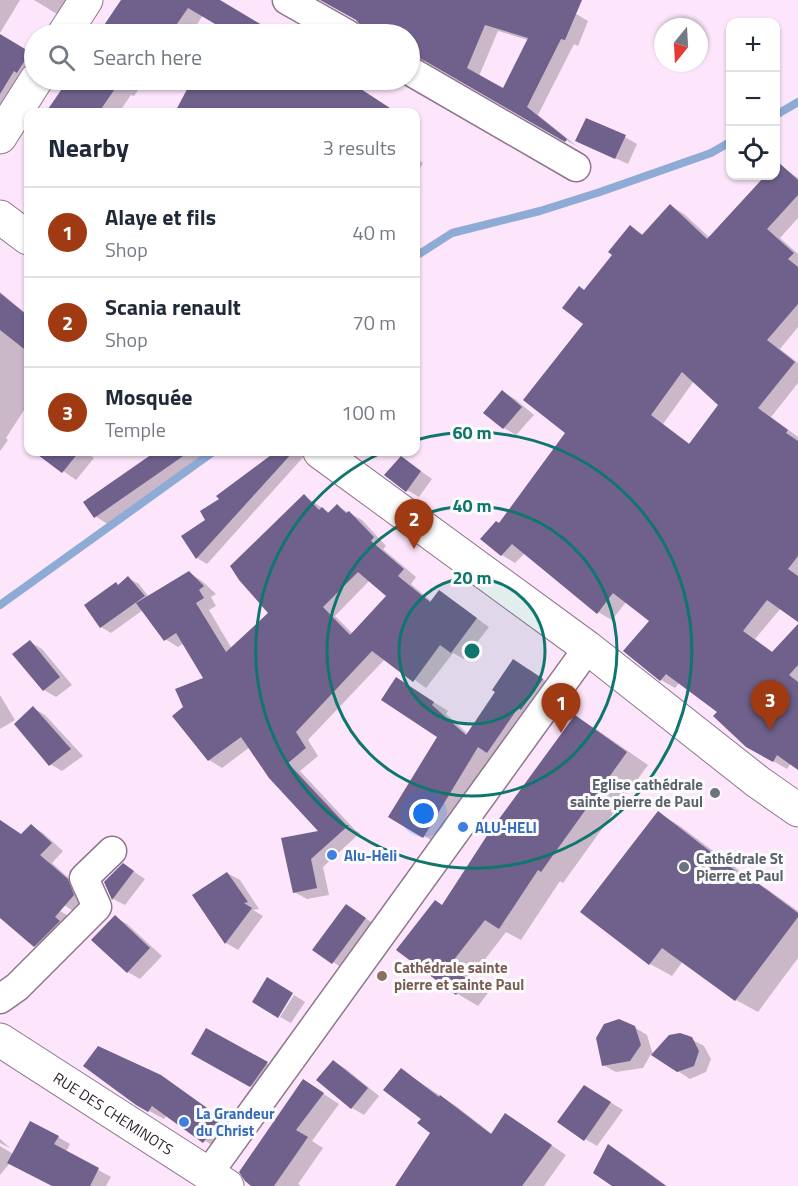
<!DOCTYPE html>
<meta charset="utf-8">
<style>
:root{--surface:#fff;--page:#f6f6f7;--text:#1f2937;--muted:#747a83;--line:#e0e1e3;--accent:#a03a13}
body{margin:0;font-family:"Titillium Web",sans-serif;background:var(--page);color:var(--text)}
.controls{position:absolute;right:18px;top:18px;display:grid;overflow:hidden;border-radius:12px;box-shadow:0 2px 4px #0004}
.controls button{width:54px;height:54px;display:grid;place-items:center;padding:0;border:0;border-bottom:2px solid var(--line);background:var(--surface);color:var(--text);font:30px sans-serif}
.compass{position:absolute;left:654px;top:18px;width:54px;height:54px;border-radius:50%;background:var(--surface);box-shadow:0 2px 4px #0004;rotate:198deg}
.you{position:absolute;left:424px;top:814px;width:21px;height:21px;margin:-15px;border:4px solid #fff;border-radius:50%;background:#1a73e8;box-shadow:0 0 0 9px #1a73e833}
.badge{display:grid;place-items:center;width:39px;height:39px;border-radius:50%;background:var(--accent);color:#fff;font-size:20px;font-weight:700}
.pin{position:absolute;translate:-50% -50px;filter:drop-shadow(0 2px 3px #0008)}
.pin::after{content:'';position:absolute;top:32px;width:21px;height:18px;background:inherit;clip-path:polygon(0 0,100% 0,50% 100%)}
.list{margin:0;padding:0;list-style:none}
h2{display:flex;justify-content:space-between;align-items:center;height:78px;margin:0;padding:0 24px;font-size:26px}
h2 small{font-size:20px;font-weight:400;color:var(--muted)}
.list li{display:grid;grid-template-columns:39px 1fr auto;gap:18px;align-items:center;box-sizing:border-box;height:90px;padding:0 24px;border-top:2px solid var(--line)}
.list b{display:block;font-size:22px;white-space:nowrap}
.list p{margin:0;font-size:20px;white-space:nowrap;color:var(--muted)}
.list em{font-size:20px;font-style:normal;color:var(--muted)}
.icon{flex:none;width:33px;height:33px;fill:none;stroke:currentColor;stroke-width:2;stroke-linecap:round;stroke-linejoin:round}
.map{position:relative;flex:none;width:798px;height:1186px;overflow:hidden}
.search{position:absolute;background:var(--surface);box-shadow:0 2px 4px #0004;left:24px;top:24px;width:396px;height:66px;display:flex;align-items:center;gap:15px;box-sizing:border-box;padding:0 21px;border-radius:33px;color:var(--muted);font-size:22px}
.panel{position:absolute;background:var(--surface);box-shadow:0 2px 4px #0004;left:24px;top:108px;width:396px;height:348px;border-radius:12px}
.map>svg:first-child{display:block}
.shadow{fill:#0003;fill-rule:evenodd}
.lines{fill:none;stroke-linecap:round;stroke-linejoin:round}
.stream{stroke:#8eabd5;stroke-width:8}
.building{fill:#6f618c;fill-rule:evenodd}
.minor-casing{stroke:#8f758e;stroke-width:31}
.tertiary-casing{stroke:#8f758e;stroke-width:35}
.minor{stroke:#fff;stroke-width:28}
.tertiary{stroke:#fff;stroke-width:33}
.ring{fill:none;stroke:#0f766e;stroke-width:3}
.worship-dot{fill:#6b7280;stroke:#fbfbfb;stroke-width:2}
.shop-dot{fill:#3f7fe0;stroke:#fbfbfb;stroke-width:2}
.education-dot{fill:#8d6e63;stroke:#fbfbfb;stroke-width:2}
.labels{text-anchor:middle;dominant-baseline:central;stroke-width:6;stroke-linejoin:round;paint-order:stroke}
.worship-label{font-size:15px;font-weight:bold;fill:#5b616d;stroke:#fbfbfb;text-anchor:end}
.shop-label{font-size:15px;font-weight:bold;fill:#366cbe;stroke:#fbfbfb;text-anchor:start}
.education-label{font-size:15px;font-weight:bold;fill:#785e54;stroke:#fbfbfb;text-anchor:start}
.street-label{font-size:15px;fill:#2c222c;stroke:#fbfbfb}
.centre{fill:#0f766e;stroke:#fbfbfb;stroke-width:3}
.ring-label{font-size:18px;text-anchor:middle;font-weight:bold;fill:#0f766e;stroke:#fbfbfb;stroke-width:6;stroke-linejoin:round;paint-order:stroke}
</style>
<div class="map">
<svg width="798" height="1186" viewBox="0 0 798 1186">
<rect width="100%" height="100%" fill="#fde6fc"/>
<!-- shadow -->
<path class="shadow" d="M0,0H20L0,33Z
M34,0H84L70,22Z
M218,0L275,34H225L228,30L203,15L191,34H100L122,1Z
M323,0H534L576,14L588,21L578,46L574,44L538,115L578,147L432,63L424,61L415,63L410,70V34H365L363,25L357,19ZM498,31L528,40L504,90L479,76Z
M0,36L34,56L35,80L0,130Z
M70,80H145L134,96L131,95L119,112H48Z
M194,80H346L396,112H177Z
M625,137L637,144L628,164L590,147Z
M416,158L423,163L416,175Z
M778,164L798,178V218L780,238L798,254V327L780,349L798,363V383L771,417L798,437V621L781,608L755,639L774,653L798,626V768L791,763L787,769L747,746L719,712L680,682L675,688L661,680L625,651L651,621L626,602L612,620L598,612L525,553L515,563L502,555L499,524L567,433L585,323V292L614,255L630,227L644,235L671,206L684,214L710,238L767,176H776V166ZM694,381L720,405L690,444L663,424Z
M0,292L28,315V404L6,438L8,440L0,451Z
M503,392L515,399L534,415L516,435L504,428L485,413Z
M36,452H86L94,458L76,480Z
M158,452H214L109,525L95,516L85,502Z
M277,452H305L307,453L207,564L197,558L183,537L207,521L221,499L218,496Z
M402,458L432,479L419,497L407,490Z
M304,496L330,513L337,506L362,520L386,546L383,549L416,577L411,584L432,602L440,592L489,627L464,659L453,653L426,688L385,659L308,740L318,756L300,771L355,830L360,833L323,867L329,895L307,899L294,892L320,832L250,747L222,768L209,760L174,716L185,707L205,679L184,643L178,647L165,639L143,610L111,633L101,627L119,586L128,578L139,584L149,597L189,573L202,581L216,594L211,597L216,606L209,610L232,649L270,613ZM370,580L388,595L353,634L335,616Z
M30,642L42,649L72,685L56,697L44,690Z
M529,669L557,689L503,761L493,755L439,845L391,816L439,737L397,679L448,711L446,714L468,734L497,692Z
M0,695L15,720L0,729Z
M33,708L45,715L83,756L62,771L50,764Z
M575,717L596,729L648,765L563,883L560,881L521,940L506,932L470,979L488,993L478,1006L456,993L398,950L443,907Z
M658,813L680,826L749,878L770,891L798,911V958L758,1012L736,1000L683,961L672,976L650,964L582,912Z
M0,820L22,835L31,826L43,833L63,851L52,863L80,888L85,902L76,913L0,861Z
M124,865L145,879L125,905L113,899Z
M227,873L240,880L259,909L253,910L263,916L238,950L226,943L194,896Z
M1,896L60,911L72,918L47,953L35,946L0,916Z
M358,913L377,926L345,970L314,949Z
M115,917L127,924L162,956L140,979L128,972L93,940Z
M294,995L305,1002L291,1023L280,1017Z
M634,1027L647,1035L653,1055L691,1039L704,1046L711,1059L706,1072L690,1079L651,1054L643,1068L616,1072L603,1065Z
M207,1030L279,1071L263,1093L194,1053Z
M333,1061L346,1069L379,1096L364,1115L352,1108L318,1080Z
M401,1070L456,1106L492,1134L506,1115L566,1155L544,1186H397L432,1133L423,1118Z
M160,1076L235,1127L219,1150L167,1115L164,1119L136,1104Z
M304,1081L339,1104L312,1141L323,1148L298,1184L301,1186H254Z
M597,1094L623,1110L597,1146L585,1139Z
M58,1137L70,1144L66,1152L111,1177L106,1186H53L10,1163L0,1175V1146L15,1155Z
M0,1139L10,1148L0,1143Z
M608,1146L627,1157L667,1186H614Z"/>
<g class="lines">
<!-- stream -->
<path class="stream" d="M776,115L798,102
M416,256L452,233L540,211L600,192L711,153L730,142
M0,605L213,452"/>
</g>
<!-- building -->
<path class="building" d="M121,0H220L277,34H232L188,8L170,34H98Z
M320,0H582L565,40L561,39L527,107L567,139L565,142L418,57L410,55V34H363L361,26L356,20ZM485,25L528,38L503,88L467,68Z
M0,34L30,52L17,73L14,71L0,94Z
M68,80H121L99,112H46Z
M192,80H347L396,112H175Z
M586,118L626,135L615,159L575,141Z
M776,160L798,180V195L767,229L794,253L788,259L798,267V304L767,340L795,362L758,408L788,430L786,433L798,441V556L788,569L798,576V622L767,600L743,631L772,652L798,624V665L789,675L798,682V770L777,755L773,762L746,747L713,716L717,712L666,674L660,681L623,651L649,621L613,593L597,614L512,544L501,556L480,539L496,521L499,523L565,433L523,400L583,324L562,308L579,286L584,290L612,255L608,252L630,225L642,235L670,204L707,239L765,176H776ZM682,372L718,405L689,444L651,415Z
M0,293L28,316V352L0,330Z
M502,390L522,407L503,429L483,413Z
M34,452H79L62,473Z
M155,452H189L94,518L83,502Z
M275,452H293L196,559L181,536L205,520L200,511L219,499L216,496Z
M401,456L421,471L406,492L384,475Z
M304,494L319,510L322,507L328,513L337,504L346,513L349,511L374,537L371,541L404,569L398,576L430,602L439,590L477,618L451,653L440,645L413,682L372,651L296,732L306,748L288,763L346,825H349L311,859L317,888L293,893L281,838L318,831L269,778L241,737L208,761L172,716L183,707L175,689L203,678L176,633L164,641L136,603L189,571L204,586L199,590L204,598L196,603L226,652L268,613L239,580L230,566ZM358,572L386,596L350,635L323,607Z
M128,576L145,596L100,628L84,605L116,582L118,585Z
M30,640L60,677L43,691L12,654Z
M513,659L543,679L521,710L518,708L487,753L478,747L423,838L388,817L437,737L381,700L396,677L434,702L432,705L466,735L495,692L492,690Z
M33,706L71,749L49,766L14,724Z
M575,715L627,752L541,872L538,870L499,929L485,920L449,966L467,979L456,995L396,950L435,900L442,905L488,834Z
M658,811L746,879L748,876L798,913V917L735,1001L662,948L649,965L580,912Z
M0,820L21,834L31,824L52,843L40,855L68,879L74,895L55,917L60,921L34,947L0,918Z
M123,863L134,871L112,900L104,882Z
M227,872L248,902L244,903L252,908L225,944L192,895Z
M346,904L366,918L332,964L312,950Z
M115,915L150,948L127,973L91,940Z
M267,977L293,993L278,1018L252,1002Z
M619,1019L635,1026L641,1045L630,1061L602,1066L596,1038L604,1024Z
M206,1028L268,1062L250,1087L191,1054Z
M680,1033L692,1037L699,1051L694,1066L677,1072L651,1055L669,1035Z
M98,1046L161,1075L221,1118L203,1143L152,1106L148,1112L136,1105L83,1066Z
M333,1060L368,1088L351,1109L316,1080Z
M401,1068L439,1097L440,1095L491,1134L505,1113L552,1145L522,1186H395L430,1133L417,1123L421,1119L383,1090Z
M303,1079L324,1093L296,1130L308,1137L274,1186H251L245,1181L239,1172Z
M584,1085L611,1102L584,1141L557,1122Z
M30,1121L59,1136L54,1144L99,1168L90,1186H52L7,1163Z
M608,1144L666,1186H612L593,1173Z"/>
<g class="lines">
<defs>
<path id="minor" d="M287,0L347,34
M410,71L576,167
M0,999L17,987L97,907L84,878L112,851
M208,1174L588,648"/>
<g id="tertiary">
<path d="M64,34L86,0"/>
<path d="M0,137L36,80"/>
<path d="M0,217L28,238"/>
<path d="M320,452L588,648L758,782L798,810"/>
<path id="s1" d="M0,1040L227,1186"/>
</g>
</defs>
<!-- minor casing -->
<use href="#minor" class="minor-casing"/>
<!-- tertiary casing -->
<use href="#tertiary" class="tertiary-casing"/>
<!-- minor -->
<use href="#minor" class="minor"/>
<!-- tertiary -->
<use href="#tertiary" class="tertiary"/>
</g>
<!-- distance rings -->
<circle cx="472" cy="651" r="73" fill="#0f766e" fill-opacity=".12"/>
<g class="ring">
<circle cx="472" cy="651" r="73"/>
<circle cx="472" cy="651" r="145"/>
<path d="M416 440A218 218 0 1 1 383 452"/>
</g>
<!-- markers -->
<g class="worship-dot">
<circle cx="715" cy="793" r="6"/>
<circle cx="684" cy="867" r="6"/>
</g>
<g class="shop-dot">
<circle cx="463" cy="827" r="6"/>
<circle cx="332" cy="855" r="6"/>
<circle cx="184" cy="1122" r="6"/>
</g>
<circle class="education-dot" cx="382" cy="976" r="6"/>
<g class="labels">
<!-- worship labels -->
<g class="worship-label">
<text x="703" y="784">Eglise cathédrale<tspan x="703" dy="17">sainte pierre de Paul</tspan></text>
<text x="696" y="858" text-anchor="start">Cathédrale St<tspan x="696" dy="17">Pierre et Paul</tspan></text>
</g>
<!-- shop labels -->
<g class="shop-label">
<text x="475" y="827">ALU-HELI</text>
<text x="344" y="855">Alu-Heli</text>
<text x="196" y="1113">La Grandeur<tspan x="196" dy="17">du Christ</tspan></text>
</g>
<!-- education labels -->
<g class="education-label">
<text x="394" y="967">Cathédrale sainte<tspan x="394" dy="17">pierre et sainte Paul</tspan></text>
</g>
<!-- street labels -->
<g class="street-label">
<text stroke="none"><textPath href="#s1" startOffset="135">RUE DES CHEMINOTS</textPath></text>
</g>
</g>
<circle cx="472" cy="651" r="9" class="centre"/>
<g class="ring-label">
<text x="472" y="439">60 m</text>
<text x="472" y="512">40 m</text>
<text x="472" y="584">20 m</text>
</g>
</svg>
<div class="controls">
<button>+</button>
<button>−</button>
<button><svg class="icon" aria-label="locate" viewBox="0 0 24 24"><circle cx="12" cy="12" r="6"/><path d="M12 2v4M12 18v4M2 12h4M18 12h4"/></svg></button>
</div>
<svg class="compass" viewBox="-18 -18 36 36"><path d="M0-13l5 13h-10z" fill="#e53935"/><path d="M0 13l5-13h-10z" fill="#747a83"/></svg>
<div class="you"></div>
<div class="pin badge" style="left:561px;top:733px">1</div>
<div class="pin badge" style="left:414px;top:549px">2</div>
<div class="pin badge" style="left:770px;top:730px">3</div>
<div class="search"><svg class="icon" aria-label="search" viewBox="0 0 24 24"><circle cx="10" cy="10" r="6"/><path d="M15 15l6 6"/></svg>Search here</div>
<section class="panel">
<h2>Nearby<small>3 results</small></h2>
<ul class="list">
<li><span class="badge">1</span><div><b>Alaye et fils</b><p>Shop</p></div><em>40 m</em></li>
<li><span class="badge">2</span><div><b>Scania renault</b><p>Shop</p></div><em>70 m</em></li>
<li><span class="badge">3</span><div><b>Mosquée</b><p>Temple</p></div><em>100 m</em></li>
</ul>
</section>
</div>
